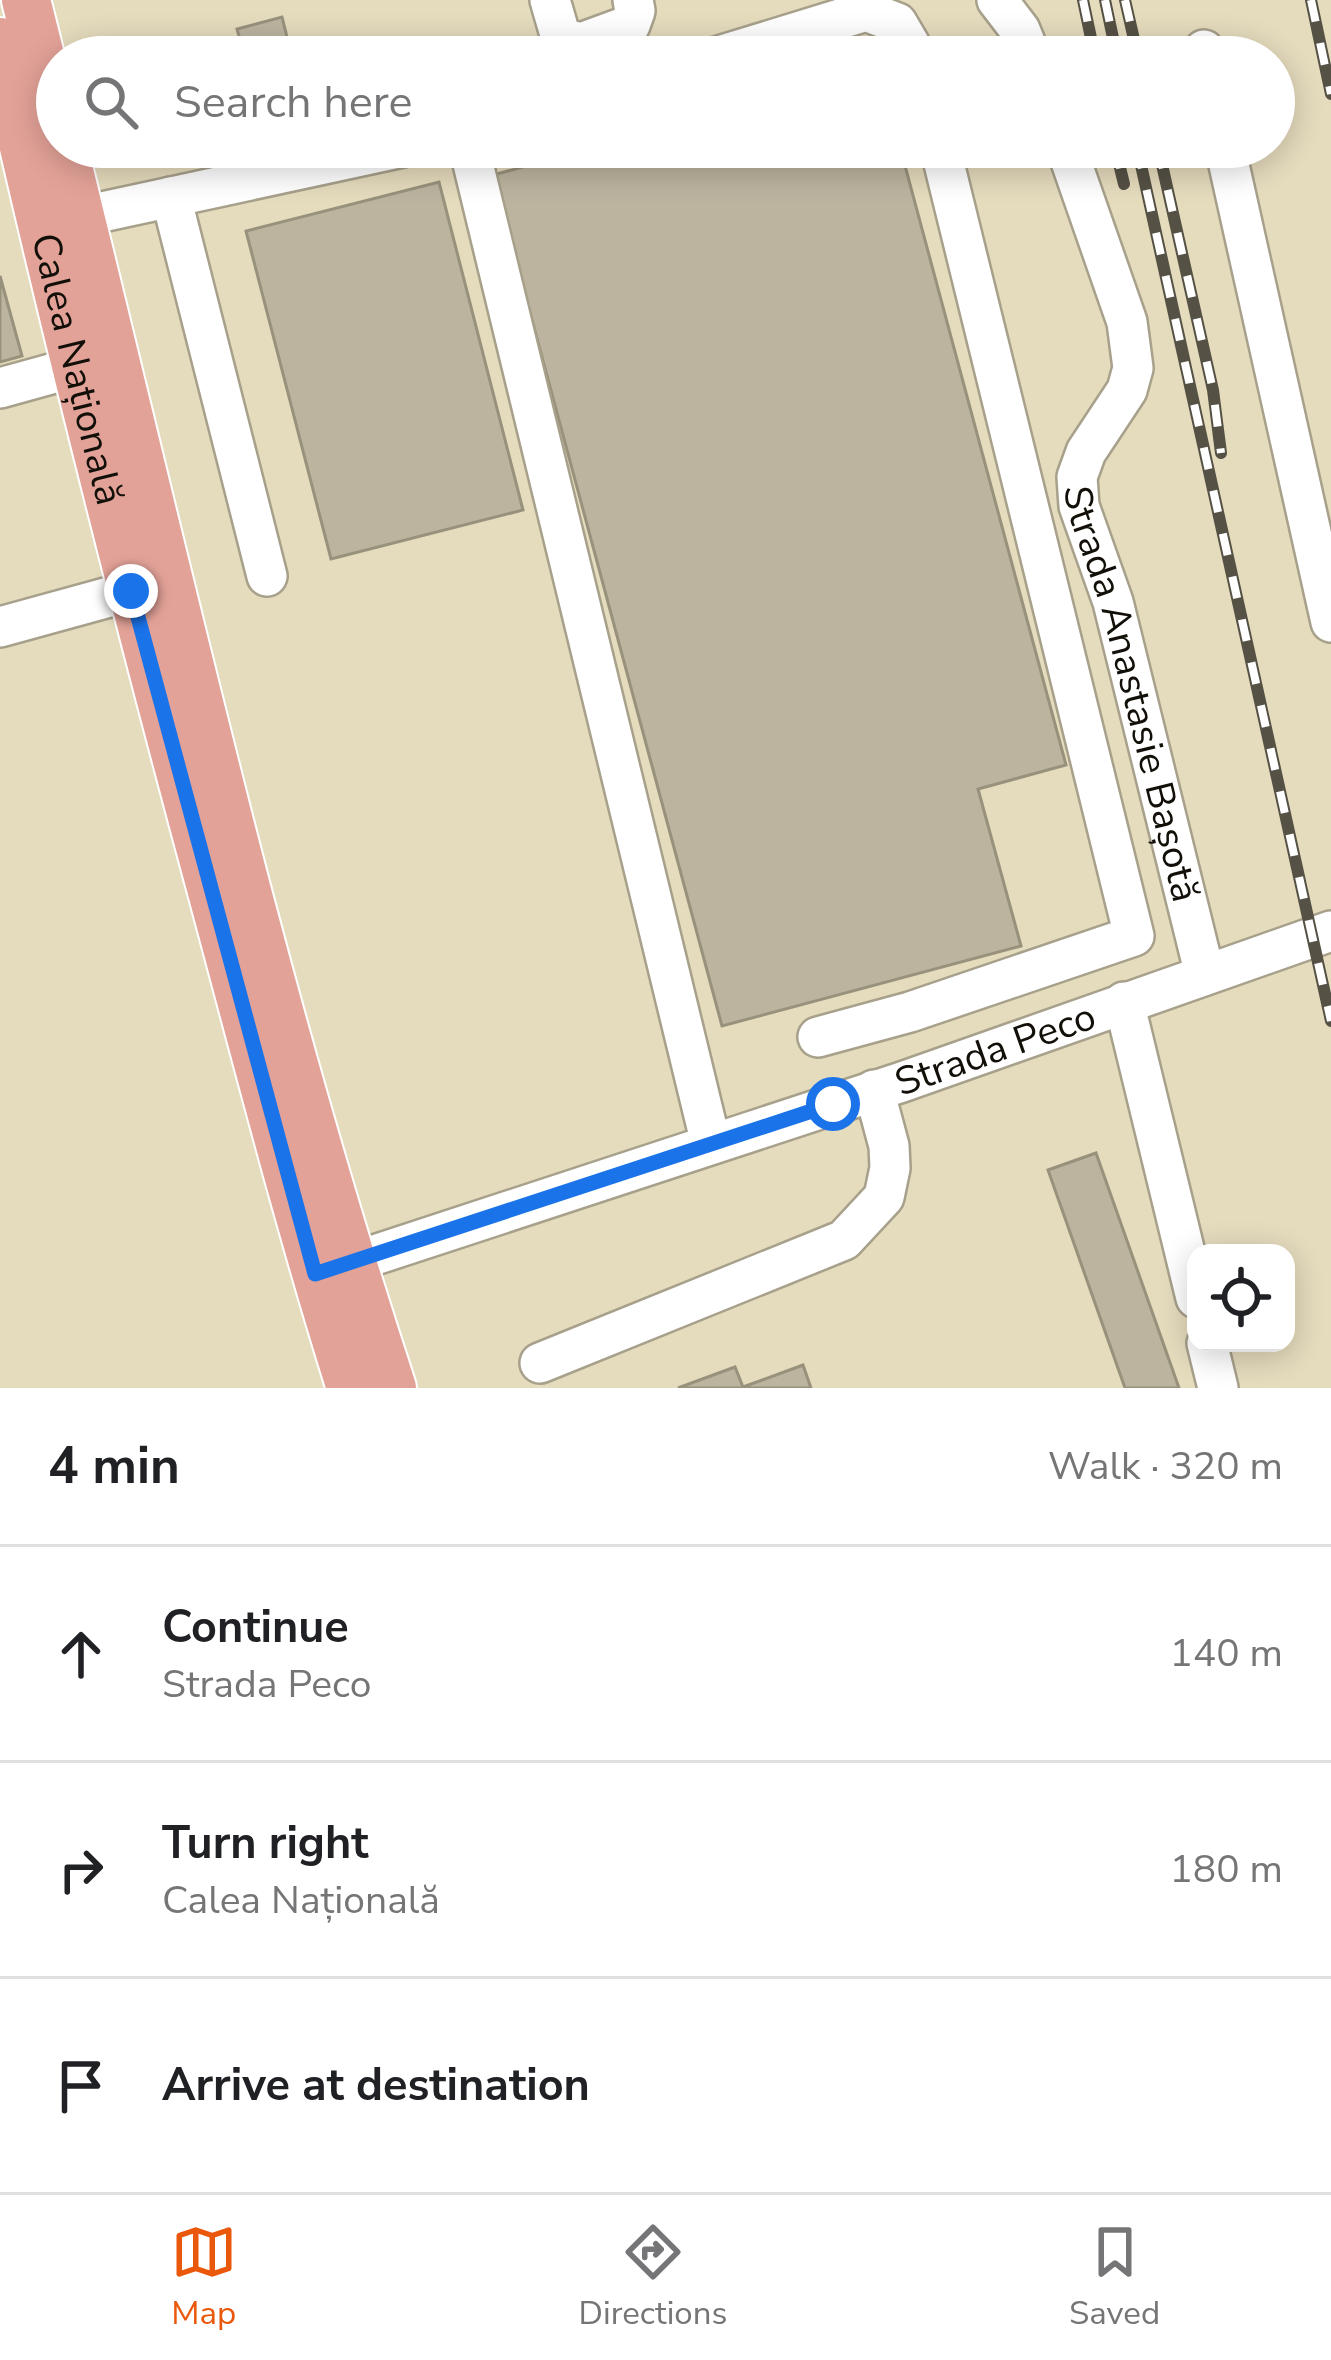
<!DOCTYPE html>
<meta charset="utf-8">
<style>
:root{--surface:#fff;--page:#f2f2f2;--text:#202124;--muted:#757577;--line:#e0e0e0;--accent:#ea580c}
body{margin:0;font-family:"Nunito Sans",sans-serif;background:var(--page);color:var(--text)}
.controls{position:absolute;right:36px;bottom:36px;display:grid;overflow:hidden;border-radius:24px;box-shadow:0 6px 30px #0003}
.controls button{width:108px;height:108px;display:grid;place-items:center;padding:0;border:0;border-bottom:3px solid var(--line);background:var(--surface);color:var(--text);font:60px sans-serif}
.stop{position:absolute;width:36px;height:36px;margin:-27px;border:9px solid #1a73e8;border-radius:50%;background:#fff}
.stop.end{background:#1a73e8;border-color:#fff;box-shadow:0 3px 12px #0008}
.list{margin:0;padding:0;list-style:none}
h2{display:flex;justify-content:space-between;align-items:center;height:156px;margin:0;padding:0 48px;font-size:51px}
h2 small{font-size:39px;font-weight:400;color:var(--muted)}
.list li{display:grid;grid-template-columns:78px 1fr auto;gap:36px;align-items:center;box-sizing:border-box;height:216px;padding:0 48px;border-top:3px solid var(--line)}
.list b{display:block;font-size:45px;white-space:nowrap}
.list p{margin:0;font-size:39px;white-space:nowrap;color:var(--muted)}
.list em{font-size:39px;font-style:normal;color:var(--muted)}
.icon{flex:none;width:66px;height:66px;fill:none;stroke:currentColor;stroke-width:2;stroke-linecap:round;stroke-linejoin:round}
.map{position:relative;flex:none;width:1331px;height:1388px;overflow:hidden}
.search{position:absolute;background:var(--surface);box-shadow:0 6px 30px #0003;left:36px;right:36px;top:36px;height:132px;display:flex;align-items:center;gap:30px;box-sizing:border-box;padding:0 42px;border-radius:66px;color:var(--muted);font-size:45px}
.sheet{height:804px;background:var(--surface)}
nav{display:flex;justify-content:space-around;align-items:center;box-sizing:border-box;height:168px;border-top:3px solid var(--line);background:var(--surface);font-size:33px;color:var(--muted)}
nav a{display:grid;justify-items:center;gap:6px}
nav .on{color:var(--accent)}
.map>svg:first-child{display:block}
.built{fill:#e5dbbd;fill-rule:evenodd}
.building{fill:#bcb49f;stroke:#98917c;stroke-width:3}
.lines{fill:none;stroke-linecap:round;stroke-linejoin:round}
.minor-casing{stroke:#a7a08b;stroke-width:44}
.major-casing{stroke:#fff;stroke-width:52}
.minor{stroke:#fff;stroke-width:39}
.major{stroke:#e3a298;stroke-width:48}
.rail-casing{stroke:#555145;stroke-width:12}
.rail{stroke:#fff;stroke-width:8;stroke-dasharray:22;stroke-linecap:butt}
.route{stroke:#1a73e8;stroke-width:15}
.labels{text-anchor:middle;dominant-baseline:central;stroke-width:9;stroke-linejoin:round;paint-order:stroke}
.street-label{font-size:39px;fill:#120f08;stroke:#fff}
</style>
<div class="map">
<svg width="1331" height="1388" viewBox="0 0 1331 1388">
<rect width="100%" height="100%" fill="#ede6cf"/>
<!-- built -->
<path class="built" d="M0,0H1331V1388H0ZM57,57H1274V147H57ZM1196,1253H1286V1343H1196Z"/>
<!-- building -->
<path class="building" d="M282,17L292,57H245L237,29Z
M597,147H900L1066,765L978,789L1021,946L722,1026L493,175Z
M439,182L523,510L331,559L246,231Z
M0,276L22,356L0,362Z
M1096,1153L1179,1388H1125L1048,1170Z
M803,1365L811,1388H678L735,1367L743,1387Z"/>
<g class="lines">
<defs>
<g id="minor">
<path d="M550,0L561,38L581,43L630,25L635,11L633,0"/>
<path d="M997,0L1020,30L1031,57"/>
<path d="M1204,50L1206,57"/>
<path d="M716,57L866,11L897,23L917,57"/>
<path d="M469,147L711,1144"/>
<path id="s1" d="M1066,147L1127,322L1133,368L1127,390L1086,452L1077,477L1079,506L1113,602L1205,975"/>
<path d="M1225,147L1331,622"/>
<path d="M171,197L267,576"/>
<path d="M51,223L403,147"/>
<path d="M0,388L76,367"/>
<path d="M0,627L131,591"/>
<path d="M1124,1002L1196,1298"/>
<path d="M818,1037L910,1012L1134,936L940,147"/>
<path id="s2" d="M326,1271L902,1082L1331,931"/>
<path d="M1207,1343L1218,1388"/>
<path d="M540,1363L844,1240L884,1197L890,1168L889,1146L874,1090"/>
</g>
<g id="major">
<path d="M26,0L57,124"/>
<path id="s3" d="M0,42C63,323 134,602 209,880C255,1050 298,1220 351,1388"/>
<path d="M63,147C166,562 258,982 392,1388"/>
</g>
</defs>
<!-- minor casing -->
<use href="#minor" class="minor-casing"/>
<!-- major casing -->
<use href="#major" class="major-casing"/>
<!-- minor -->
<use href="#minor" class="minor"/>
<!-- major -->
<use href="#major" class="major"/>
<defs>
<path id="rail" d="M1083,0L1095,57
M1105,0L1117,57
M1125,0L1138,57
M1311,0L1331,94
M1115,147L1124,184
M1137,147L1331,1021
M1158,147L1213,390L1221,453"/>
</defs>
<!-- rail casing -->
<use href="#rail" class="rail-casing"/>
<!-- rail -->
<use href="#rail" class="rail"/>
</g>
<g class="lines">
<!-- route -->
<path class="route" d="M131,591L315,1274L833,1104"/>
</g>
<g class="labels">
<!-- street labels -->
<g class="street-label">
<text stroke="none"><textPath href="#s3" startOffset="336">Calea Națională</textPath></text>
<text stroke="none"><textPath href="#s1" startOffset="579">Strada Anastasie Bașotă</textPath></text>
<text stroke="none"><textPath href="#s2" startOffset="705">Strada Peco</textPath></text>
</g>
</g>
</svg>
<div class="controls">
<button><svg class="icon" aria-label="locate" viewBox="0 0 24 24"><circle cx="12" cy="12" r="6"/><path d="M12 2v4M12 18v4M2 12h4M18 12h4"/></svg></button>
</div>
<div class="stop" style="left:833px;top:1104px"></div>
<div class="stop end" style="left:131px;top:591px"></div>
<div class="search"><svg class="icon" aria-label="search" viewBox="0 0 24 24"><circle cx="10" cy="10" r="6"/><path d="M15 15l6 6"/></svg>Search here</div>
</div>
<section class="sheet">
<h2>4 min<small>Walk · 320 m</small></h2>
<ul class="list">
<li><svg class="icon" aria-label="ahead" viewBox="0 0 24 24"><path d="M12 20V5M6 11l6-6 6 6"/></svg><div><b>Continue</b><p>Strada Peco</p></div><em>140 m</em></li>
<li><svg class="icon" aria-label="right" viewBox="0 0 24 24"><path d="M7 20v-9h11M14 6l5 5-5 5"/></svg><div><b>Turn right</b><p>Calea Națională</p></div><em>180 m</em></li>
<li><svg class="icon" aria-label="arrive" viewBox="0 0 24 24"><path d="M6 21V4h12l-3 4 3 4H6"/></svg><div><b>Arrive at destination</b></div></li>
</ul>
</section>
<nav>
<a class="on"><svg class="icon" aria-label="map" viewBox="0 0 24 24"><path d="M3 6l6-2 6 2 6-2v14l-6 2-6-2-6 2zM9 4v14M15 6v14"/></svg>Map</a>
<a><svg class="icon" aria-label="directions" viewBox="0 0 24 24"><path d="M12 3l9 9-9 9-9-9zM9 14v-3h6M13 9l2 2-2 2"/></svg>Directions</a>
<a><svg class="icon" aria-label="saved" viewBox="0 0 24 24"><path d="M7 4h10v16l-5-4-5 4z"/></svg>Saved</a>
</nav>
